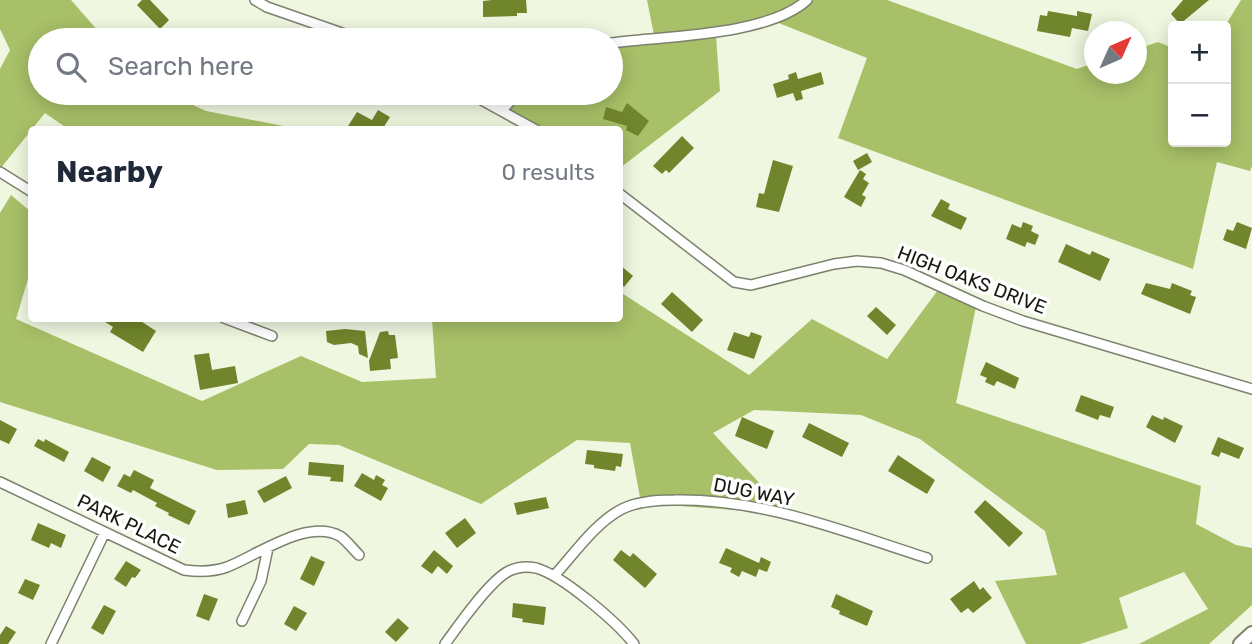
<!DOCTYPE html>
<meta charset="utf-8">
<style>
:root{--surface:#fff;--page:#f2f2f3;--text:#1f2937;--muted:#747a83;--line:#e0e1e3}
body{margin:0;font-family:Rubik,sans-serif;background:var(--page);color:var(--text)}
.controls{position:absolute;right:21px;top:21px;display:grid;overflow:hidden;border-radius:7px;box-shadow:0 4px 18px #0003}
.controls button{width:63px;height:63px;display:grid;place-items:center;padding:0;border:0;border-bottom:2px solid var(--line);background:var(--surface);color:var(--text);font:35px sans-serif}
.compass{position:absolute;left:1084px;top:21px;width:63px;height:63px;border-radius:50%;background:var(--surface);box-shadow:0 4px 18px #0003;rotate:45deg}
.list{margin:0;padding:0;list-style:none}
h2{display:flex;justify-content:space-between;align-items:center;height:91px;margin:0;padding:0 28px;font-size:30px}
h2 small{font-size:23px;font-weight:400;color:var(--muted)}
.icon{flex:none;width:38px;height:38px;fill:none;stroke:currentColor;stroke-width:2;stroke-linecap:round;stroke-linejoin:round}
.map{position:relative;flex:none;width:1252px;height:644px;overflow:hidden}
.search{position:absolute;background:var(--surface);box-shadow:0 4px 18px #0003;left:28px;top:28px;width:595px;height:77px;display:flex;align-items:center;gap:18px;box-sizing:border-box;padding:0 24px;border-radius:38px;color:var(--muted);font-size:26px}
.panel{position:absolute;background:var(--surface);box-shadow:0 4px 18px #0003;left:28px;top:126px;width:595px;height:196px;border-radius:7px}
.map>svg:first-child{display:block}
.forest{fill:#a8c068}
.building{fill:#70852c}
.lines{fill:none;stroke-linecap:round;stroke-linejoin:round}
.street-casing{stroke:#7c826e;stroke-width:12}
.secondary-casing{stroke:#7c826e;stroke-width:16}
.street{stroke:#fff;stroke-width:9}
.secondary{stroke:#fff;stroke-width:12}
.labels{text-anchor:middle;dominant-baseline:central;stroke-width:7;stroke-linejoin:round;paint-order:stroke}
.street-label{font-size:19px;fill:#171911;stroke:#fff}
</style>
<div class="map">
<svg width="1252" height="644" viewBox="0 0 1252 644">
<rect width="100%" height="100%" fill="#eff7e0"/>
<!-- forest -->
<path class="forest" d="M0,0H71L106,40H40V93H167L206,111L299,129H68L45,113L0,169V69L10,50L0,29Z
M647,0H887L1077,69L1094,63V74H1136L1137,49L1158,42L1173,48V142H1226L1225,26L1241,0H1252V166L1250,171L1217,162L1193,269L838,138L867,58L776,22L716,36L720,91L620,168V130L525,129L501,113L523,93H611V50L655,40Z
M11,195L31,212V269L16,319L202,401L301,356L362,382L436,378L432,319L620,318V292L749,375L812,319L887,359L938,290L976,307L956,403L1201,486L1196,524L1236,545L1252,548V605L1209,644H1139L1208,609L1184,572L1119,598L1128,628L1080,644H1026L995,581L1057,575L1045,531L920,439L861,415L754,410L713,433L788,514L641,503L630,443L577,440L481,504L339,445L309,444L283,469L217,470L0,402V213Z"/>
<!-- building -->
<path class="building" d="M142,0H150L169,20L160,29L137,5Z
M492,0H526L527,13H517V16L483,17V1Z
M1183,0H1209L1180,24L1171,14Z
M1048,11L1077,16V11L1092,14L1088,31L1072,28L1070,37L1037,31L1040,15L1047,16Z
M796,72L798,79L821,72L824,84L801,91L803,99L796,101L793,93L777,98L773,84L789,79L788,75Z
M627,103L649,121L638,136L626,130L627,126L603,119L606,107L622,112Z
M378,110L390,117L382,130H354L348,126L357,112L372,120Z
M682,136L694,148L669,173L666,170L662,174L653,166Z
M867,153L872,162L858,170L853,161Z
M773,160L793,166L779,212L756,207L759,193L764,194Z
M860,170L866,174L863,179L869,183L862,195L866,197L861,207L844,197Z
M941,199L950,204L948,209L967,218L961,230L931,216Z
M1023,222L1033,226L1031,231L1039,235L1035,245L1027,242L1025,247L1006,239L1012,224L1021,228Z
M1237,222L1252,228L1246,249L1223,240L1227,229L1233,231Z
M1066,244L1090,255L1092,251L1110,259L1100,281L1058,262Z
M620,265L633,276L624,287L620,283Z
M1146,283L1170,289L1172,283L1192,291L1190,295L1196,297L1190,314L1141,294Z
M672,292L703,320L692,332L661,304Z
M876,307L896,325L887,335L867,316Z
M99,318H136L156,331L143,352L110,332L113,327Z
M345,329L365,331L368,358L359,354L358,346L351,343L334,345L327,342L326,331Z
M388,331L389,335H395L398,358L390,359L391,369L370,371L369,361L380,332Z
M734,332L749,337L751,332L762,336L754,359L727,350Z
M209,353L212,370L235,366L238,383L200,390L194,355Z
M986,362L1019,378L1015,389L997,381L994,386L985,382L987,378L980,375Z
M1081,395L1114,407L1110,418L1100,415L1098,420L1075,411Z
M1152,415L1163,420L1164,417L1183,426L1175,443L1146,427Z
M742,417L774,431L767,449L735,436Z
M0,420L17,429L9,444L0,440Z
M809,423L849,443L842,457L802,437Z
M1218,437L1244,448L1239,459L1221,452L1219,457L1211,454Z
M38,439L44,442L45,439L69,452L64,462L34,446Z
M587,450L623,454L621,467L616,466L615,471L594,468V465L585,464Z
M898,455L935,480L927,494L888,471Z
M92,457L111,467L103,482L84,471Z
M309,462L344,465L343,482L330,481L331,477L308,475Z
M134,470L154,480L150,488L196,511L189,525L168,515L169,513L155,506L157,503L133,490L131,493L117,486L124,474L130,477Z
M362,473L374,480L376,475L385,480L382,485L388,488L381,501L354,486Z
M286,476L292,488L264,503L257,491Z
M546,497L549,508L517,515L514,503Z
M245,500L248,514L228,518L226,504Z
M985,500L1023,533L1009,547L974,512Z
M465,518L476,533L457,548L445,533Z
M38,523L66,535L61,548L51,543L49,548L31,540Z
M726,548L759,563L761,557L771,562L767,572L759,569L756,577L742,571L739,577L730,572L732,568L719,563Z
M434,550L453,566L447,574L438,566L432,574L421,566Z
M621,550L630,557L633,553L657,574L645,588L613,560Z
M311,556L325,562L314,586L300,579Z
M126,561L141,570L135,578L132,577L126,587L114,579Z
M25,579L40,585L33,600L18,593Z
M974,581L980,590L983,587L992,598L973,613L968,608L961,613L950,599Z
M204,594L218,599L209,621L196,616Z
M836,594L873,611L867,626L839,614L840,611L831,607Z
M513,603L546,607L544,625L522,622L523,619L512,617Z
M104,605L116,611L103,635L91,628Z
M294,606L307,613L296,631L284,624Z
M398,618L409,628L396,642L385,632Z
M6,626L16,632L8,644H0V635Z"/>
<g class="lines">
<defs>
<path id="street" d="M255,0L267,7L362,40
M611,43C663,36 768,36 807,0
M469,93L536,130
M502,110L518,93
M0,172L32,192
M620,194L734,282L751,285L834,264L857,261L881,263L904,270L983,306L1023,321L1252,389
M224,318L272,336
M0,482L184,570C199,572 213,572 227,567C258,555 307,518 340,536C347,541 353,549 359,555
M554,576C574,554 595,523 622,509C638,501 657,500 674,500C762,498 845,532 927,558
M242,621L261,581L268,548
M51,644L105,532
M445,644C458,626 490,580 509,571C517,567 527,566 536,568C562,575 617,622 634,644"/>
<path id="secondary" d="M1240,644L1252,633"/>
</defs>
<!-- street casing -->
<use href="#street" class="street-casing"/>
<!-- secondary casing -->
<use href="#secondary" class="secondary-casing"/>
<!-- street -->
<use href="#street" class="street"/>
<!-- secondary -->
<use href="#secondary" class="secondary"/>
</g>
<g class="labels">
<!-- street labels -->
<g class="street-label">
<text transform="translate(972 280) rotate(21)">HIGH OAKS DRIVE</text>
<text transform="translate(754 492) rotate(11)">DUG WAY</text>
<text transform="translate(129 524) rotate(26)">PARK PLACE</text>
</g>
</g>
</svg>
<div class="controls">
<button>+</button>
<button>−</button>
</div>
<svg class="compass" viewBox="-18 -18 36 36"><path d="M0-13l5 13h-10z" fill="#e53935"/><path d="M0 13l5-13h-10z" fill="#747a83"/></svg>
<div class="search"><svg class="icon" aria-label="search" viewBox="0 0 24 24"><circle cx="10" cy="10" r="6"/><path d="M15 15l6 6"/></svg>Search here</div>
<section class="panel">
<h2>Nearby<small>0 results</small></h2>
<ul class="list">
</ul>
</section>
</div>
